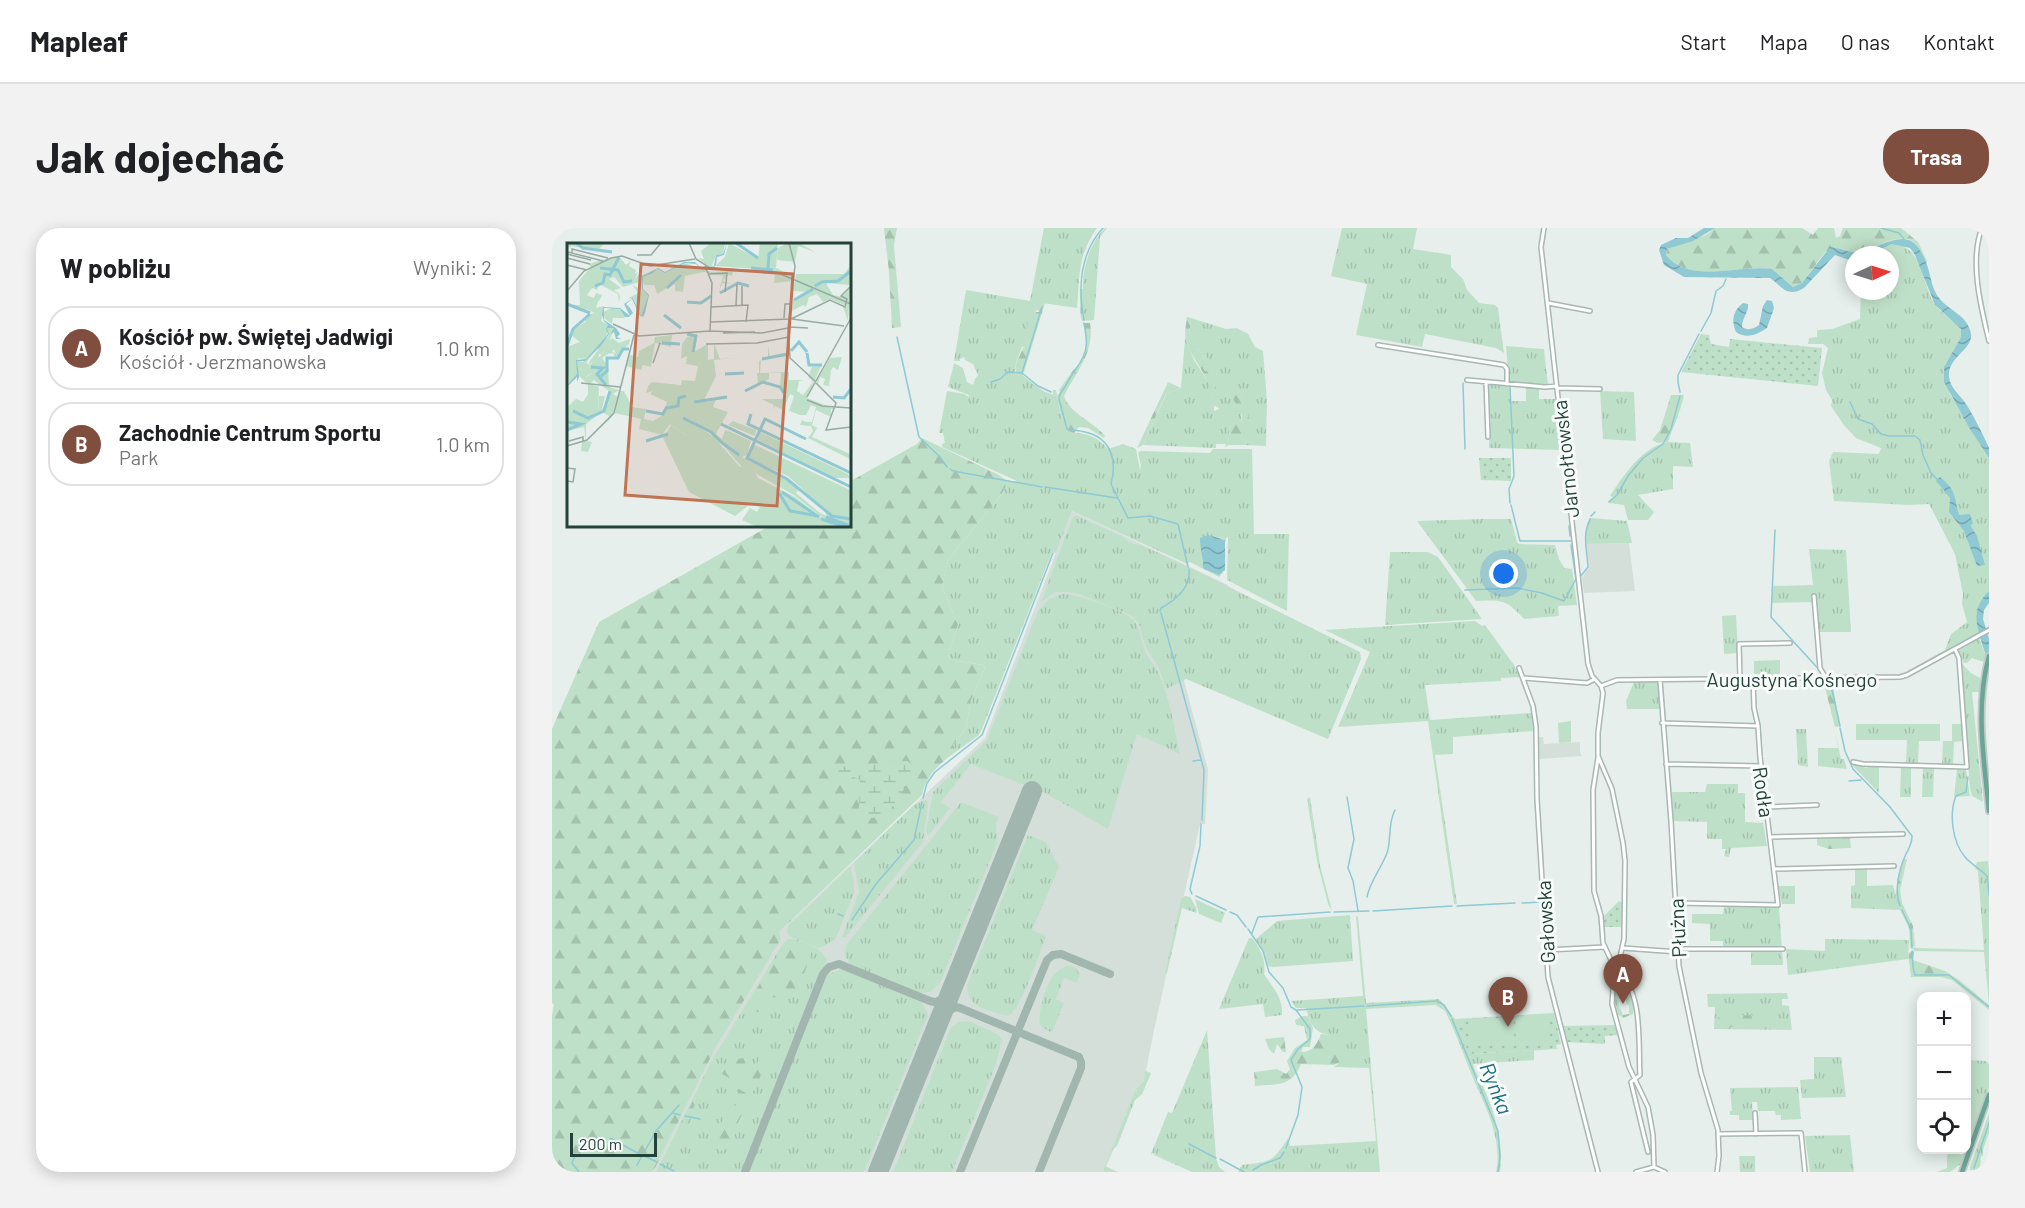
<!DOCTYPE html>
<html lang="pl">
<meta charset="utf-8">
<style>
:root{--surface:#fff;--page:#f2f2f2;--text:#202124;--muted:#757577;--line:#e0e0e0;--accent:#7f4e3f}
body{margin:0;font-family:Barlow,sans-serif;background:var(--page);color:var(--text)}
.controls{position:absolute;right:18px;bottom:18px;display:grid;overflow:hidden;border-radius:12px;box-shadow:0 3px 15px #0003}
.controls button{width:54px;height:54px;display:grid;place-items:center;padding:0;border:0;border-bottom:2px solid var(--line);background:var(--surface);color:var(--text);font:30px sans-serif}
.compass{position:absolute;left:1293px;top:18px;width:54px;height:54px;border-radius:50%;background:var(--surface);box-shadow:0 3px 15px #0003;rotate:86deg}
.scale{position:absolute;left:18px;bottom:15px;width:87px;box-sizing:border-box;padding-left:6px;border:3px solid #24423a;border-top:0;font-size:16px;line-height:21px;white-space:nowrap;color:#24423a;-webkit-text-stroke:4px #f7fbf9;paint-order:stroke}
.you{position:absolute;left:952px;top:346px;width:21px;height:21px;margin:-15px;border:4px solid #fff;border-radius:50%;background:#1a73e8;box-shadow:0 0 0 9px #1a73e833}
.badge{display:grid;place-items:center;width:39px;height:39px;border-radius:50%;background:var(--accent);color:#fff;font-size:20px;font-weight:700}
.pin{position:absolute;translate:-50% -50px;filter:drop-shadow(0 2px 3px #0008)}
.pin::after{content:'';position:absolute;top:32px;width:21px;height:18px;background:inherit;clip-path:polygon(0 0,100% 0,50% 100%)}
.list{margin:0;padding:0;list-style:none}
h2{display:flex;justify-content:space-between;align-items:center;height:78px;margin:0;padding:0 24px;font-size:26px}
h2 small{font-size:20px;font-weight:400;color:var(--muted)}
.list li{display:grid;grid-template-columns:39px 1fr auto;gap:18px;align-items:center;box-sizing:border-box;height:84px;margin:0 12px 12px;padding:0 12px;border:2px solid var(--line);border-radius:24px}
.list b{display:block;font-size:22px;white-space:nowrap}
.list p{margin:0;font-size:20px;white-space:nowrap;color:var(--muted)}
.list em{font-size:20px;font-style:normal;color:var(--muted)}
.icon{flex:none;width:33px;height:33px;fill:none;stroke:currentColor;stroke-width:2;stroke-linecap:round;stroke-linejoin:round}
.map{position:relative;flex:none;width:1437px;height:944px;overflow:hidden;border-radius:24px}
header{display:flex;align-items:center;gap:36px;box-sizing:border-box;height:84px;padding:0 30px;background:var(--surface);border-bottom:2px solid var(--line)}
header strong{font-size:28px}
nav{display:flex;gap:33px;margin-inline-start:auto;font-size:21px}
.intro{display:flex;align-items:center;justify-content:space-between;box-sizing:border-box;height:144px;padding:0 36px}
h1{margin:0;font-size:42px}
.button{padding:15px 27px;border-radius:24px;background:var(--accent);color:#fff;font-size:21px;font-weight:700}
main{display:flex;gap:36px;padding:0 36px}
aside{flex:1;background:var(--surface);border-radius:24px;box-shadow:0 3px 15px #0003}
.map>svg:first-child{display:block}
.built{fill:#d4dfda}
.grass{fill:url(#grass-tufts);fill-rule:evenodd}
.forest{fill:url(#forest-firs)}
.wetland{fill:url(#wetland-marsh)}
.cemetery{fill:url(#cemetery-stones)}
.park{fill:url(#park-dots)}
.pitch{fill:#bfe0c8}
.water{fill:url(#water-waves)}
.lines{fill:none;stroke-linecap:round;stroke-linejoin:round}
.stream{stroke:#8ec9d4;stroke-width:1.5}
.taxiway{stroke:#a2b6b0;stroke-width:8}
.runway{stroke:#a2b6b0;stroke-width:20}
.minor-casing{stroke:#a8b8b2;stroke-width:6}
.major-casing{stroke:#c2cac8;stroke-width:8}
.minor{stroke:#fff;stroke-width:3}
.major{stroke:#6aa596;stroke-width:4.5}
.labels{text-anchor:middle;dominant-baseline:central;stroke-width:6;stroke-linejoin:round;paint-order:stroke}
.street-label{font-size:20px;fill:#24423a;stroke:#f7fbf9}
.water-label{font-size:21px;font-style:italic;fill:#1c6f80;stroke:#f7fbf9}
.inset-river{fill:none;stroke:#8ec9d4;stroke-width:3}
.inset-road{fill:none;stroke:#98aaa4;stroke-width:1.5}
.view{fill:#c07456;fill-opacity:0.15;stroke:#c07456;stroke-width:3}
.inset-edge{fill:none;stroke:#24423a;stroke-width:3}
</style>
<header>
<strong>Mapleaf</strong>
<nav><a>Start</a><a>Mapa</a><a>O nas</a><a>Kontakt</a></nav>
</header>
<div class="intro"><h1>Jak dojechać</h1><a class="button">Trasa</a></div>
<main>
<aside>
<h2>W pobliżu<small>Wyniki: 2</small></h2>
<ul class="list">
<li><span class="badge">A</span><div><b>Kościół pw. Świętej Jadwigi</b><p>Kościół · Jerzmanowska</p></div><em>1.0 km</em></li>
<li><span class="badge">B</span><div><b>Zachodnie Centrum Sportu</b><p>Park</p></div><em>1.0 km</em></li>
</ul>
</aside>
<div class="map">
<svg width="1437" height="944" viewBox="0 0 1437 944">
<defs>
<pattern id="grass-tufts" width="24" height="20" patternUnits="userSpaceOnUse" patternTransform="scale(1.5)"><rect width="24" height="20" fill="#bfe0c8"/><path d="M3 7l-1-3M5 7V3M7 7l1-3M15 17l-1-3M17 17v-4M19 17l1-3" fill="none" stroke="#a4c1ad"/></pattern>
<pattern id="forest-firs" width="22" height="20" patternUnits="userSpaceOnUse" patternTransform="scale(1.5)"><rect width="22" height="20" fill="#bfe0c8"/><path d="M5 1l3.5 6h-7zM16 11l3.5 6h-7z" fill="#a4c1ad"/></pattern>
<pattern id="wetland-marsh" width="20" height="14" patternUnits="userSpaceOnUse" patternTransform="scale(1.5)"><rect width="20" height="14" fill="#bfe0c8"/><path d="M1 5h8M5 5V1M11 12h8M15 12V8" fill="none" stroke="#a4c1ad"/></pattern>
<pattern id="cemetery-stones" width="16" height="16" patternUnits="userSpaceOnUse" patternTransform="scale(1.5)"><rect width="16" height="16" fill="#bfe0c8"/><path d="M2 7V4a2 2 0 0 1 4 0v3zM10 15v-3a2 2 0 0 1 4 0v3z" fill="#a4c1ad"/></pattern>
<pattern id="park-dots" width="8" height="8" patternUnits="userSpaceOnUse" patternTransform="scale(1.5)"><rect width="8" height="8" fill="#bfe0c8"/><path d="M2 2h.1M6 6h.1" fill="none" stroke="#a4c1ad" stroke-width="1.8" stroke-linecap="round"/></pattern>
<pattern id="water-waves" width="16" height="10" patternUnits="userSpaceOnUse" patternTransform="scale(1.5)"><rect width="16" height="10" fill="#8ec9d4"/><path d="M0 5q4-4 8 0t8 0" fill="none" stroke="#74a5ad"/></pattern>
</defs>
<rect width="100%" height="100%" fill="#e6efeb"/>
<!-- built -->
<path class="built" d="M520,283L676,357L630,445L656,542L653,596H648L602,802L594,843L599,845L590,866L583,872L554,939L551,944H98L102,942L165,817L227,704L433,510Z
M1077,315L1083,363L1032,365L1030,350L1037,338L1034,316Z
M986,509H991L992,516L1028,514V524L1030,528L987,531Z"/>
<!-- grass -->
<path class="grass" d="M492,0H545C525,29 528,47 525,80L490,75L488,83L484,82L472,118L470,119L464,135L463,146H469L491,163L505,168L510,191L518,204C535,206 544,207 556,221L571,216L584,221L588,242L589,238L586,224L590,223L658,225L661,221H700L702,306H737L735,383L675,352L676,309L674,310L673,342L667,349L638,334L635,336L520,283L504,325L500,324L430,501L427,507L405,523L401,517L414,500L419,472L433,440L431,437L406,433L395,429L406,397L390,358L396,332L449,267L456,253H465L390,219V216L393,215L391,205H387L395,163L412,166L417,169V167L396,159L402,135L411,140L415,154L421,157L423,151L426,147L421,136L413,132L412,129L408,131V133H402L414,62L478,73ZM657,308L672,311L674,314L672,344L656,343L651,329Z
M553,0H555L548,9L542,92L530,93L528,85V61H531C530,40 538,15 553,0Z
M790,0H865L861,21L899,27V39L911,51L915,62L927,75L943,77L946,80L952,125L944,120L873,106L870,119L804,107L815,56L779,48Z
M1340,16C1372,17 1369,57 1384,78C1391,87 1402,92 1409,101V109L1392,139L1398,166L1437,230V363C1425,375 1425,389 1426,406L1350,446L1393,422L1399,406L1415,394L1410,376L1411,366L1403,326L1377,276L1357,277L1282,273L1277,233L1281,224L1327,226L1329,220L1304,210L1291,196L1279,178L1280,172L1274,162L1270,145L1276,120L1271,116H1256L1257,110L1265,109V102L1280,101L1308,91L1309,63H1338V27H1316Z
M639,90L674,101L685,100L696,106L703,119L711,123L715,173L714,218L692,217C701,201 691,178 687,161L690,196L683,195L678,198L676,217L673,219L674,216H664V220L591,217L613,169L615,165L629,160L633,110L642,132L659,158L662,172V183L667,181L659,146L653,143L650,138L656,131L645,120L644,114L637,107Z
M954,118L992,121L996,157L957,155Z
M939,155L957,157L959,173H974V159L987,160V171H1003L1009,222L937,220L938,194H939V191L937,190L935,158Z
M1048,163L1082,164L1084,213L1051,211Z
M1116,214L1138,215L1141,239L1121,238V261L1086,267L1102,284L1096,292H1076L1072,277L1057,275L1056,273L1061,269L1058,268C1071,248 1091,218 1116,214Z
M525,288L569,308L579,315L591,318L647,344L808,424L809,431L776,511L634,451L614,461L607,440L593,418L587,396L580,388L530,367L517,364H503L489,374L519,293L521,289Z
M1038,290L1075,293L1080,315L1033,316L1034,302Z
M932,291H959L965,314L967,316L1003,317L1007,331L1012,340L1020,341L1025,377L1006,378L1007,388L972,391C954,371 950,372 924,373L865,293Z
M1257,321L1294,322L1299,404H1266L1263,374L1219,375L1221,358L1261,357Z
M838,324H876L886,329L930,391L833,397Z
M510,366C523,365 575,383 582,393C590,402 589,417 595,427C598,433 603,437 605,442C618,468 622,500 628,526L585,506L556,601L493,565L419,536L389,574L398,580L376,608L374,603L381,564L435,512L486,383L497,371Z
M1184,387L1186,425L1172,426L1170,388Z
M923,393L930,398L933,397L962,437L968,449L949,450V453L873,457L878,492L979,485L982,503L901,509V526L883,527L905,676H902L876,493L786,499L818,424L773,402Z
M1427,410L1434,428L1432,434L1420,430L1415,435H1412L1406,423Z
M1228,432V448L1202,449V433Z
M1408,434L1419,445L1428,450V464H1420L1431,574L1420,568L1418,560Z
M1082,454H1104L1106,456L1108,481H1075L1074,473Z
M1019,493V514L1007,515L1006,495Z
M1304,496H1388V513H1367L1366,535L1354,536L1355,512H1304Z
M1400,496H1410L1411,513L1402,514L1401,536L1390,537L1391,513H1400Z
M1244,501H1254L1256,539L1246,537Z
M1283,504L1289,531H1292L1295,541L1266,538V520H1286Z
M1299,536L1310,537L1314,540L1317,538L1327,539V565Z
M1359,539V569H1348L1349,540Z
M1371,540H1382L1381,569H1370Z
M1405,541L1414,542L1418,568L1402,569Z
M1155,556H1186V565H1193V594L1211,595L1215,618L1179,620L1177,629L1172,628L1174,621H1170V611H1155V594L1121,593L1120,564H1153Z
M758,569L768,637L780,683L776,676L765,633L755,571Z
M374,572L376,576L371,614L293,710L290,709L307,664L302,635L362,577Z
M409,574L447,589L444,596L445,615L388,755L378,764L366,765L299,738L293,728L294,717Z
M476,607L494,614L507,639L480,702L494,708C488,724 469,782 456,788C438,783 415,780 415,758Z
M1436,633L1437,642V776L1432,724L1362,723L1361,720L1363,719L1365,720L1432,722L1426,643L1423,640L1425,634Z
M298,639L302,653V665L284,710L272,718L266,720L237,708L235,704L236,698Z
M1315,640V658L1341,657L1348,682L1299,680V658L1303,657V641Z
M1226,658H1243V676H1230Z
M633,668L638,669L644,679L645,685L630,680L615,745H613L629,671Z
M643,671L673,685L669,695L647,686Z
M1172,678L1227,679L1231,737H1199V720L1171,719V713H1158V696L1140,695V686H1171Z
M798,687L801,733L721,739L716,738L711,723L704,711L725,693Z
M804,688L806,689L814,775L887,771L903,791L918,826L982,822V832L921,836C923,844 928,850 931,858C943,886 952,914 948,944H944C952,908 929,871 916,838C909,819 902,801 893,783L884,777L814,781L828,944H686L690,937C718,934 721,934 736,910L738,918L824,913L817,840L782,839L788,834L782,814L777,807C761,804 758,795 754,780H744L739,773L811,768Z
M697,710H700C709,722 714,731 712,746C721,760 731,769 730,787L713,789L711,776L667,781Z
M236,711C248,711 270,720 275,732L190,944H104L159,834L230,717Z
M1273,711L1357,712L1356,731L1236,747L1234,721L1273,723Z
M518,738L524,740L528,747L525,755L512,750L504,771L512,775L500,805L490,799L487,795C488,777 496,739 518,738Z
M290,741L369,773L376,787L312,944H196L275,747Z
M1235,765L1236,771H1230V777L1237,778L1240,802L1162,801L1163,779H1156L1155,766Z
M417,793L447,807L450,812L444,836L400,944H341L399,799L407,794Z
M655,802L664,929L637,916L664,930L667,939L673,944H640L602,927L603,925L599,926L616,884L620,885Z
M1262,829H1289L1294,869L1250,870L1248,852L1262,851Z
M1415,832L1434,833L1437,836V860L1410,935L1398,944H1385L1395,940V928L1398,922H1414Z
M593,843L599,845L590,866L583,872L565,918L560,922L553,938L566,944H553L551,943L552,940L562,915L564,916L563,913L573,888H575L574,886L583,863L586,862L584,861L592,853Z
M1246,859L1249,891L1229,892V887H1224L1223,883H1206L1205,874H1200L1201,892H1187V887H1178V883H1180L1178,860Z
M1437,885V905L1431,921V928H1429L1428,942L1430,943L1418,942V939Z
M1298,907L1302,944H1258L1253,908Z
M1187,928H1203V944H1188Z"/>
<!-- forest -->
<path class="forest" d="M332,0H345L342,17L349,99L340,100L337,44Z
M1163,0H1250L1261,7L1266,0H1282L1284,10L1288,8L1291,0H1349L1366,14L1375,33L1374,35C1370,29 1369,23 1365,17C1350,0 1324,21 1308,24C1297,26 1284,23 1274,23L1250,55L1241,59L1220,41C1186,36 1138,57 1114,27L1115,21L1154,7Z
M490,75H493L471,147H464V136L472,118L470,114L479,84L483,86L484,84H487Z
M635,89L639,90L637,107L642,106L646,110L645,120L656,131L657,134L650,138L653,143H658L659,146L666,166L667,180L661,177C665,158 640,132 634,113C632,106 634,97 635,89Z
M531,95H538C543,124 524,144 512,168C518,186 541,193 553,208L552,210L536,200L527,199L522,205L514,202L510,191L505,168L501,167V162H504L505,167L508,165L507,162L522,141L529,134L534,123V108Z
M616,154L629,160L615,165L613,168L591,217L585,220Z
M683,159L687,161C692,185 706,192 692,217H676L678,198L683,195H690V187L679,167V163Z
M1119,167H1132C1128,185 1122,197 1116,214L1106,215L1100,212L1108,202Z
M370,210L447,247L456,254L449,267L396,332L390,358L406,397L395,429L406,433L431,437L433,440L419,472L414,500L401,517L405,523C389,534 374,547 370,567L227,704L229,711L165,817L102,942L98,944H0V787L2,777L0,775V501L47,394L219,297H297V254L365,216Z
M1271,452H1278L1281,458L1288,498L1283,499Z
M1298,609L1299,620L1277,621L1265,617V610Z
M1351,631H1355L1348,662L1350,675L1361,698L1363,718L1358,720L1357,700L1343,672L1346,648Z
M240,711L261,720C254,737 249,767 230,775L227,770L217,769L210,775L207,784L195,782L192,780L226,728L225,726L236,711Z
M1362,723L1361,732L1393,743L1407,752L1437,777V782L1400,752L1389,749H1359L1356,725Z
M1200,787V800L1164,798L1166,789Z
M751,788H756L761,800L758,819H751L749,824C761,824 765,816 769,806L777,807L790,822L788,834L782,837L749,836C740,859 725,856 703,858L702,844L725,841L734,846L738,841L735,833L743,820L755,812L752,798L744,797L743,792Z
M732,809L734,824H731L725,816L722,826L717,821L713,811Z
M211,820L219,824L202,863L168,845C173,836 182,831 192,830L195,842L199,843L207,832L209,821Z
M158,838L161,841L145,874L135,890L133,898L127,901Z
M180,857L199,868L174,919L169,923L157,914L162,905L163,898C175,892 187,878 186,864L182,862Z"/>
<!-- wetland -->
<path class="wetland" d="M355,533L358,535L360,549L336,585L331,589L317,590L307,581L308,552C300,547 292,549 283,545L284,542L300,535L319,538L331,534Z"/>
<!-- cemetery -->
<path class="cemetery" d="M1071,764H1076C1081,771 1082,778 1081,786L1071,790L1065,786L1062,768L1065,765L1067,778L1071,787L1077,786V777H1075L1073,769L1069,766Z"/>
<!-- park -->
<path class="park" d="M1149,106L1157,107L1159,116L1177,119L1178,111L1270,120L1266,158L1129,144Z
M927,230H959V253L929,252Z
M1067,673L1070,675V699H1051V689Z
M1002,785L1009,816L1004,817L1005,821L917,826L903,791Z
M1063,797L1067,807L1053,808V816L1013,814L1009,798Z"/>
<!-- pitch -->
<path class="pitch" d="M997,786L998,815L964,817L963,788Z
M961,790L962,815L918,818L917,792Z"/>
<!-- water -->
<path class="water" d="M1152,0H1163L1141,13L1115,21L1114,27C1138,57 1186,36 1220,41L1241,59L1250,55L1278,19C1287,20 1301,26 1309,24C1326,20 1352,0 1366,19C1370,25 1374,33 1376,40C1379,50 1380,61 1387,70C1397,83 1416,87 1419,106C1421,122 1395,129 1397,149C1398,160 1409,168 1414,176C1418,181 1436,216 1437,220C1437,223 1437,227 1437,230L1418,201L1392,154V139L1409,109V101L1383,77L1363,27L1358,20L1340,16L1316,27H1302V32L1300,33L1283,27L1252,60C1234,71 1229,57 1218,50L1132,49L1112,37L1107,22L1109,17L1124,10H1136Z
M1215,72L1220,73L1222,80L1215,100C1205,107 1194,111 1184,104C1179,92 1181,83 1191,75L1196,76C1197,84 1190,90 1190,99C1195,103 1202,101 1207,97L1211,78Z
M1388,249C1405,262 1402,270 1407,287L1418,286L1421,296L1418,297L1425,308L1433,337L1425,338L1412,303L1397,284L1398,270L1384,253Z
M656,307L673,312V342L667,347L652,341C651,330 648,321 648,310Z
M1437,363V375L1432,382L1431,391L1437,411V441C1433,413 1411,388 1437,363Z"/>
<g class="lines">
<!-- stream -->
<path class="stream" d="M1329,0L1347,5L1352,11
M532,92C526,60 528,25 551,0
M532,95C536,116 536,124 524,141C518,149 514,158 508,166L507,171L515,201C521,203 527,202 533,204C560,210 565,233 559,256L576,290L598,288L626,296L636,339
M1149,103L1159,85L1164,63L1171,58L1174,51
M345,109L367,209L388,229L395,239
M470,145L490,79
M439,154L448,151L456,144L470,145L486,158L499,164
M911,155L913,221
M958,158L962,248L957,261L958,275
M1128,164L1126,154V147L1147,106
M1298,174L1306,191L1320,196L1329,206L1337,208H1363L1368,212L1371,227L1379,245L1386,252
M398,241L401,243L490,259
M493,259L565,270
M1057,274L1065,267L1076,248L1091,230L1111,216L1119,201L1128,168
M959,277L968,313H1019
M1039,288L1043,284
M1017,298L1018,308
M1223,302L1219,389L1271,446
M1028,349L1036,339C1035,321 1030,308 1038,291
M913,362L965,360L990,365L1012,373L1024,351L1019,317
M608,383L609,380C624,372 639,360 637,341
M609,385L652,542L650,592
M1274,452L1280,462L1288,498
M1288,500L1293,523L1301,541L1338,579L1360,608C1360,616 1357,620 1354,626C1347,641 1342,663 1348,678
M641,533L649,532
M1416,549L1414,564L1404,568C1397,585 1400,614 1413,629C1419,636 1428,641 1435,648L1437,667
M1297,553L1309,552
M795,569L802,611L796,640L801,653L806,683
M371,570L375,555L383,544L430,507L501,325
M640,666L638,661L648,618L649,596
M644,668L674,682
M815,669C818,653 829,641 835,625C840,610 835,598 843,582
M970,675L989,674
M905,678L963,675
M1350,682L1359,701L1360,720
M821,683L900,678
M678,684L685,687L694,699
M782,684L817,683
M286,686L291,688
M300,692L324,656L362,612L370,574
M696,701L711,723L717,744L731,760L739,779L744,782L758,801V811L746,821L739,832L750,859L746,887L734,920
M700,705L706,689L778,684
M1360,723L1361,739L1363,747H1397L1437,779
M887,774L892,777L899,788
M815,778L884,773
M745,782L812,778
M900,791L946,903L948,929L946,944
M121,885L128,887
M133,888L148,891
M58,910L89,927
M637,916L664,930
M90,927L105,934
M23,928L20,935L27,944
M668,931L692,944
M108,936L122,943
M85,937L104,903L127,877
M1422,940L1437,895
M701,942L709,937L728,930L732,924"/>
<!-- taxiway -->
<path class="taxiway" d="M384,774L393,770L400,761
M386,795L393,784L402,780
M193,944L271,746L277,739L287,736L378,773L408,780L527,829L529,834V840L487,944
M408,944L495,732L501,727L509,726L558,746"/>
<!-- runway -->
<path class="runway" d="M326,944L480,563"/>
<defs>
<path id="minor" d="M992,0L989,19L1036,436L1040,448L1049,458
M1430,0C1417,32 1429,80 1437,113
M996,75L1038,83
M826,117L952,137L955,141V156
M915,152L993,159L1005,158
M934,154L936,209
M1005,160L1048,161
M1262,368L1268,440L1274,450
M967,440L981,478L984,499L985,571L996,749L1046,944
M971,450L1035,455L1043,451
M1188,451L1187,416L1238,415
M1108,452L1119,593L1127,738L1149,845L1166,902L1167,928L1165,944
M1049,458L1051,465L1046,505V528L1060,561L1071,615L1073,633L1072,711L1061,761L1060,776L1077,839L1096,879L1101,907L1102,939
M1049,458L1065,452L1348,449L1355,447L1437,402
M1110,495L1206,498
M1046,530L1041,562L1042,663L1049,688L1051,715L1059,732L1067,735
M1301,534L1311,536L1415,539L1407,430L1403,421
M1114,536L1208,538
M1214,579L1265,577
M1219,609L1351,606
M1223,641L1342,638
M1124,675L1226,677L1208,529L1206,498L1202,480L1201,451
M1071,720L1126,724
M1126,721H1231
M995,722L1053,719
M1065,744C1092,761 1086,819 1088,847L1079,854L1096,924
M1203,885L1204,906
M1166,906L1249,905L1253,944
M1102,939L1113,944
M1084,944L1102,939"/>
<path id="major" d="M1437,428C1423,479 1432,532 1437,583
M1410,944L1437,867"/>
</defs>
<!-- minor casing -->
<use href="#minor" class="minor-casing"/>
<!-- major casing -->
<use href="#major" class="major-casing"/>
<!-- minor -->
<use href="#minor" class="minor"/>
<!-- major -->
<use href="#major" class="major"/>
</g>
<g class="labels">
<!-- street labels -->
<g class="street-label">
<text transform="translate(1013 231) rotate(-96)">Jarnołtowska</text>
<text x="1240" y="451">Augustyna Kośnego</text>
<text transform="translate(1212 564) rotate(82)">Rodła</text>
<text transform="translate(993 694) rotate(-93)">Gałowska</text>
<text transform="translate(1125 700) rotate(-93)">Płużna</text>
</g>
<!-- water labels -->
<g class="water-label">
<text transform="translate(945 860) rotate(68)">Ryńka</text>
</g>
</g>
<!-- overview -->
<g transform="translate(15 15)">
<rect width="284" height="284" fill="#e6efeb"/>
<path d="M162,0L191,16L193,0H211L209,25L226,33L225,38L207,40L208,31L203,27L148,23L158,14ZM221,0H232L248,9L231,3L228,19L210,17L211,5ZM118,20L144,29L166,28L165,33L156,30L160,32L156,38L165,41L156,40L152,48L156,33L137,29L118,33L116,49L108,48V41L90,51L87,42H77V33L90,26L98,30ZM283,23V42L259,40L266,52L275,54L283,44L281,78L276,64H281L264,56L256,59L250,51L242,54L239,64L236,62L225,68L226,57L243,49L226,48L229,31H277ZM23,58H31L29,65L37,63L34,78L48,85L42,98L45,95L52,100L63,96L62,101L50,112L40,97L36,112L32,111L31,116L20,122L42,92L40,85V92L19,116L9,115L0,120V104L13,99L4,92L6,87L18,79L19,72L28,70L19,66ZM130,91L128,108L141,101V117L147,116V100L153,116L177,114L147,117L149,133L138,155L139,159L149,157L146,164L161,169L149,191L155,196L158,187L162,188L184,198L180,212L175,214L221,237L232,246L229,250L253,270L260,273L257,267L264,273L283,277V283L258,277L227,252L173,222L143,187L116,174L146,193L133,188L131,193H120L103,181L95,192L72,186L74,176L48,170L53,148H57L65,164L79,166L77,176L86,178L96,172L100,159L83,151L86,148L79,150L81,143L85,139L114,142L115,137L128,138L131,123L119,121L120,113L114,116L115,101L120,94ZM105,92L104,104L88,100L84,124L76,122L74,127L59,123L63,112L71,114L72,108L87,100L88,94ZM201,103L203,113L216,110H222V111L194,117L193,130L222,129V137H237L232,138L230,148L236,152L246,139L241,134L245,124L254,123L240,155L268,166H264V174L249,167L245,182L250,185L245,194L283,211V216L241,195L246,188L244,183L233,182L235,177L244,182L238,179H245L249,164L244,162L239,172H233L222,168L227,153L223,151L216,167L208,163L206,167L207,162L194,156H215L220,151L213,144L214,130H202V136L191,142L190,130H178H192V118L201,114ZM275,114L271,127L266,124L264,127L262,143L256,142L258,136L253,134L251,141L249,139L263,115ZM12,124L19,134L29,128L38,141L34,143L27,137L23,141L32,144L31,169L0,186V180L7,179L0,178V164L9,156L16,159L21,151V141L13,134ZM166,178L189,187L188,193L161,182ZM193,189L281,231L283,235H268L191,197ZM186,201L283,247V276L263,271L221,233L181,216Z" fill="#bfe0c8"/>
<path d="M0,0H38L31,7L4,3L0,7ZM144,0H158L156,11L149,12L144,25L131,15L137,16L134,8ZM43,15H53L59,22L64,18L62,23L69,27L68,31L71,29L68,36L72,31L73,35L75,32L79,31L75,46L81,53L74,73L67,56L61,55L72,50L65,42L73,46L72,39L56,44L47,34L42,36L54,45L47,47L52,51L53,54L52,59L51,51L32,41L30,47L25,45L20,52L27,55L29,50L35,52L32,58L22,59L19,67L27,70L0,62H13L12,38L24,24L21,21ZM36,96H40L44,104L48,103L45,109L54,112L49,116L46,110L41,111L35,115L41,123L42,144L52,147L46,151L51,154L49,165L41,179L42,173L35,169L19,181V198L25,199L21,209L14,208L15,199L19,198L17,184L0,188L14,180L0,178L16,177L17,174L31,169L32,153H38L35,166L41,162L43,148L36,144L32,133H26L29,128L18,134L13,124V134L10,133L11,117L16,119L28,108L19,120L22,122L37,110L38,97L35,104L30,107ZM5,115H11L10,131L2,141L0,120ZM104,182L120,193H131L133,187L146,193L173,224L177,218L183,221L191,235L228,254L257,277L277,283H188L175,277L183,265L190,269L193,264L183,261L168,273L122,249L96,195Z" fill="#bfe0c8"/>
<path d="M45,65L55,67L58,75H46L45,81L38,76L36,69Z" fill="#bfe0c8"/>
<path d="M160,0L157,12L150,14L149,22L146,25L135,27L129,21L118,20L98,30L90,26L86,30L76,34V46L82,52L78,70L76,74L73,73L65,56L59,61L63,65L66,70L62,74H58L53,66L37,65V77L49,85L53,91L50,94L54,96H49L47,89L44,91L47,85H40L42,91L34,103L18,118H10L12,134L10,139V134L2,142H0L10,131L9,117L19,116L41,91L39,86L41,82L37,78L35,72L36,64L53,65L63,73L57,61L66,55L74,73L81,53L75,46V33L91,25L98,29L117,19H128L135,26L147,23L149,12L156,11Z" fill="#8ec9d4"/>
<path class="inset-river" d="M9,0L16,5L45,9M169,0L191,15M33,25L51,27L57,39L65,38M184,25L206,27M201,26L202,11L210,5M28,43L36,40L38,31L43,32L52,14M248,43L255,39L271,38L284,28M100,45L114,32M153,50L171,40L182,43M227,57L246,46M120,59L134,60L144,53M0,61L23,70M97,72L114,85M120,91L129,93L126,109M95,100L113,101M0,103L6,86L23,71M224,108L232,99L240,109M240,110L242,122H255M195,116L222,111M24,124L36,125L30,131L39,142M158,131L177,130M34,133L40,128V115H51L56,106H62M178,148L196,139L213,144L217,150M266,154L277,155L284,146M127,159L160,154M6,168L21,175L37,168L43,148M79,168L96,171L99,165L111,163L112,155L119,153M184,171L181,181L284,230M116,175L144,189L154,199M0,179L14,181L0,187M154,181L284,244M239,196L198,176L180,215L220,236L265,273L284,276M79,198L101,191M154,199L172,212M215,249L252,274M212,250L223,268L251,273M259,274L283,283M254,276L276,283"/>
<path class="inset-road" d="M122,0L129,16L143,25L209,29L284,61M1,9L36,18M5,10V6L41,15M0,11L24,17M70,12H84L94,0M0,15L23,21M0,22L20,27M138,23L145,40L143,88M142,31L160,30L158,49M0,48L17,28L44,15L55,13L83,23L128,16M175,62V43M169,63L170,41M144,64L181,62L179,79M217,75L218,61H225M224,76L263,57L278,64L280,56L274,53L284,43M225,76L277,83M143,79L224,76M46,81L72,93L143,88M222,84L241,85M221,85L228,23L222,0M221,85L223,115L248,138M143,88L195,90L221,85M156,90L188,89M139,101L190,100L222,94M86,120L93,100M14,140L53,144M249,140L269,160L259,187L284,184M240,154L284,75M240,157L255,163L284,165M2,198L16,194V198M0,203L20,197L47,170L67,92M0,225L8,226L6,239L0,238"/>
<path class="view" d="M74,21L226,31L210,263L58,252Z"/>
<rect width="284" height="284" class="inset-edge"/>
</g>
</svg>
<div class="controls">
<button>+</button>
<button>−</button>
<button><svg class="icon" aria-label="locate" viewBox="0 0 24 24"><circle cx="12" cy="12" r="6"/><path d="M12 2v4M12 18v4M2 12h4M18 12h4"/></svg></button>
</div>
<svg class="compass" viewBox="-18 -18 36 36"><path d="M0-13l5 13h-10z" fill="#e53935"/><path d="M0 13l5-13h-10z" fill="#757577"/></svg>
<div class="scale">200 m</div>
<div class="you"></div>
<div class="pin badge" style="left:1071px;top:776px">A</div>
<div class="pin badge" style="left:956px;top:799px">B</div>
</div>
</main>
